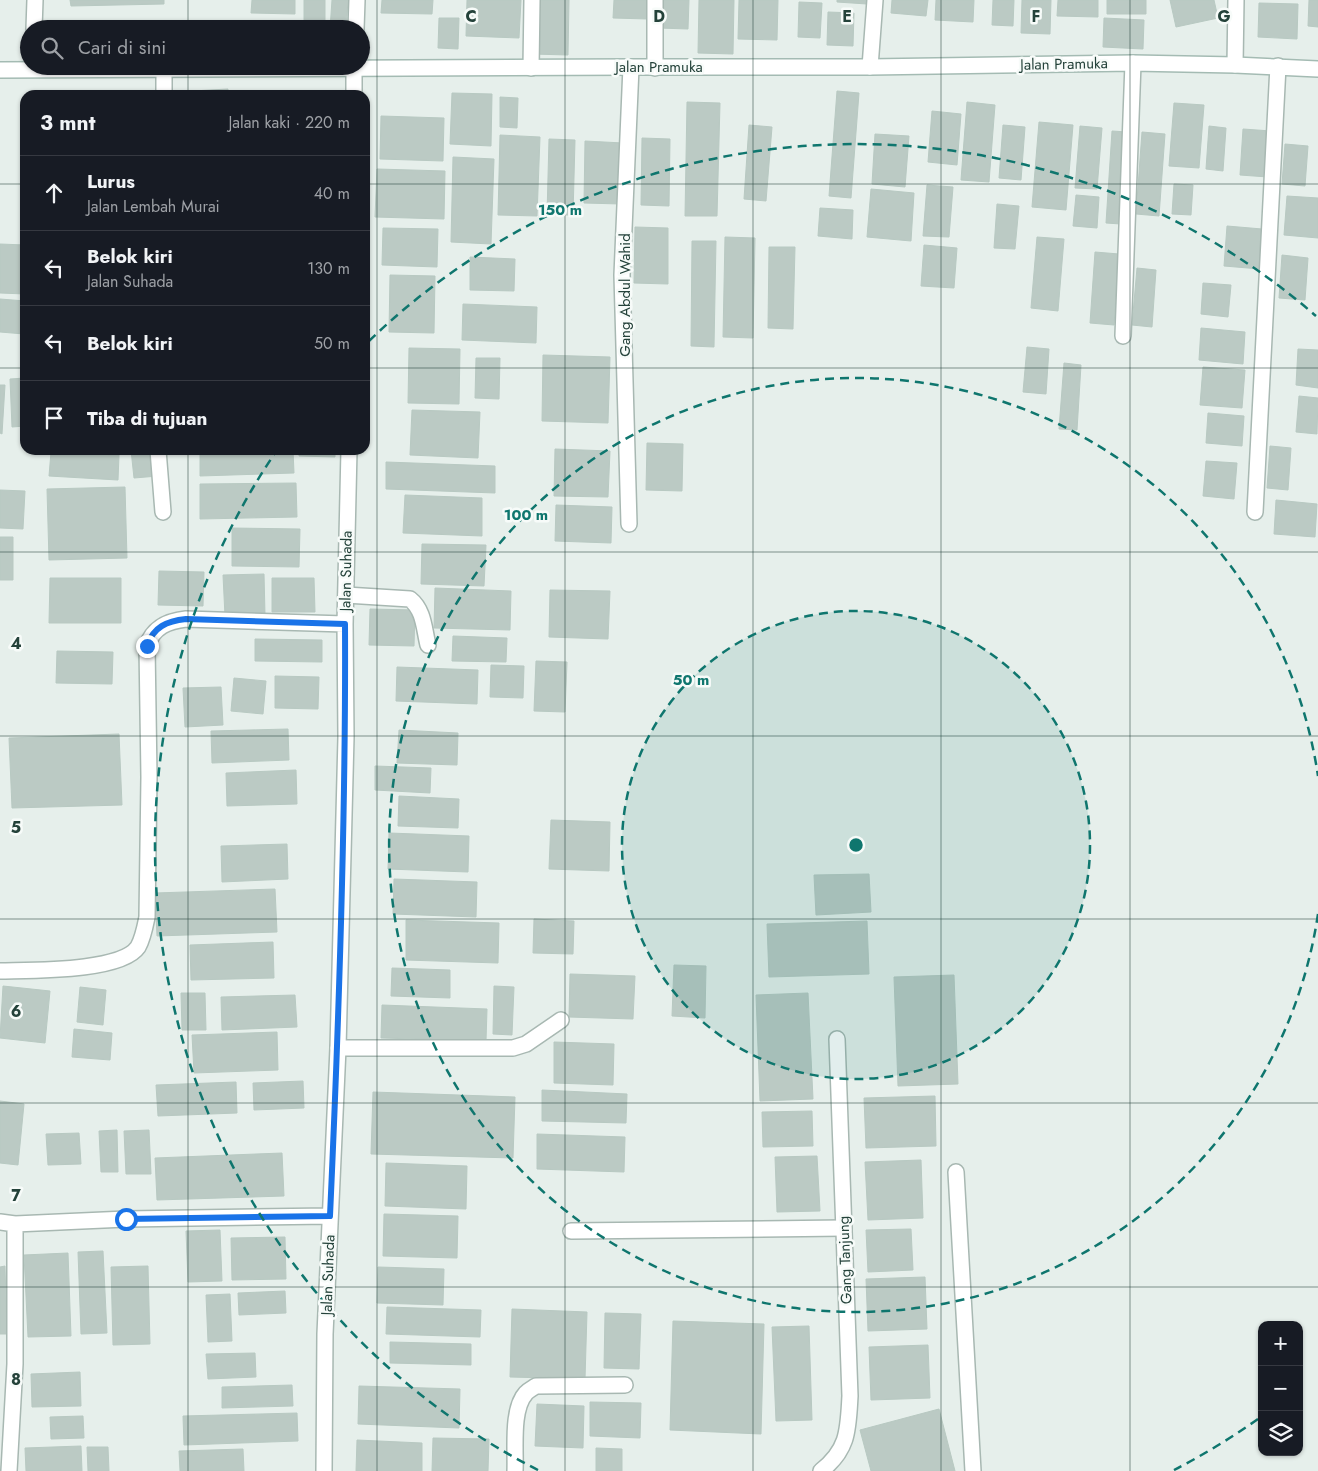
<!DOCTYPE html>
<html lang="id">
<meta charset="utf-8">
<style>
:root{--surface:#171b24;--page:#242831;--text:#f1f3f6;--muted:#9ea1a6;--line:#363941}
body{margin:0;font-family:Jost,sans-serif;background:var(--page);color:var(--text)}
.controls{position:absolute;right:15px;bottom:15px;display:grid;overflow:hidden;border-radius:10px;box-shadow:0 1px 4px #0004}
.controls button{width:45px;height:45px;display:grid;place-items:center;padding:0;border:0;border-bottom:1px solid var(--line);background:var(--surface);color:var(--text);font:25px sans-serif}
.stop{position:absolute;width:15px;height:15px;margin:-11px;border:4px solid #1a73e8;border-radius:50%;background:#fff}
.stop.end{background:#1a73e8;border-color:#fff;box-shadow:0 1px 5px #0008}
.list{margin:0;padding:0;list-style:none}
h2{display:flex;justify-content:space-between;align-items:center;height:65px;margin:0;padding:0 20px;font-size:21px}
h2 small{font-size:16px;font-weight:400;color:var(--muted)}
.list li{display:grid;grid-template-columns:32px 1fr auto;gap:15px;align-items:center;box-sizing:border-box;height:75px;padding:0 20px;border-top:1px solid var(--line)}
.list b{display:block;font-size:19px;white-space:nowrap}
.list p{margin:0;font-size:16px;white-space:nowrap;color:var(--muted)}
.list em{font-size:16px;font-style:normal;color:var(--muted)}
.icon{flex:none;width:28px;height:28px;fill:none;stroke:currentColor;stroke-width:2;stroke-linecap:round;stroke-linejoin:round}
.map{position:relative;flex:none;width:1318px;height:1471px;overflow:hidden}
.search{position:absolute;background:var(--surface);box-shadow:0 1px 4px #0004;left:20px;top:20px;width:350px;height:55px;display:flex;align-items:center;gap:12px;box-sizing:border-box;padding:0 18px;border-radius:28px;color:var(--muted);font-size:19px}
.panel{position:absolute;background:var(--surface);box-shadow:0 1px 4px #0004;left:20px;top:90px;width:350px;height:365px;border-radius:15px}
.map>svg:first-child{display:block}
.building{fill:#bbcac4;stroke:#b8c9c2}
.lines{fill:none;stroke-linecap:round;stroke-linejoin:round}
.lane-casing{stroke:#a8b8b2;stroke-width:18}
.street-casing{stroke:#a8b8b2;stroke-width:18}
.secondary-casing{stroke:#a4bbb3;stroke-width:18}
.lane{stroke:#fff;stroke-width:15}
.street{stroke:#fff;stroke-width:15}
.secondary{stroke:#fff;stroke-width:15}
.route{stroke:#1a73e8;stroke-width:6}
.grid{fill:none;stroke:#24423a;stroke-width:1;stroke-opacity:0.55}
.ring{fill:none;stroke:#0f766e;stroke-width:2.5;stroke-dasharray:9 6}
.labels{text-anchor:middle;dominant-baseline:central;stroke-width:5;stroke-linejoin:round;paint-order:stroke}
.street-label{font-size:15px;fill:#24423a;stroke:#f7fbf9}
.grid-label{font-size:16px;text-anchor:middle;font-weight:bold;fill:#24423a;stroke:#f7fbf9;stroke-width:5;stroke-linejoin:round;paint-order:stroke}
.centre{fill:#0f766e;stroke:#f7fbf9;stroke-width:2.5}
.ring-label{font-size:15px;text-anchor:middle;font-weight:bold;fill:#0f766e;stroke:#f7fbf9;stroke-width:5;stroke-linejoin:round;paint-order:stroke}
</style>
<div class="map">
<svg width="1318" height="1471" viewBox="0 0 1318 1471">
<rect width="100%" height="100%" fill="#e6efeb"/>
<!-- building -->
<path class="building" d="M70,0H164V4L71,6Z
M252,0H295V14L251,13Z
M304,0H325V20H304Z
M332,0H348L346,29H330Z
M382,0H433L432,14L381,13Z
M467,0H521L519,38L466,36Z
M534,0H569L568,55L532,54Z
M614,0H649L648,19L613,18Z
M660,0H689L688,29L659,28Z
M699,0H734L733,54L698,53Z
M739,0H778L777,40L738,39Z
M837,0H867V4L837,2Z
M892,0H928L926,16L891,13Z
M936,0H974L973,22L935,20Z
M993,0H1014L1013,26L992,25Z
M1022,0H1051L1050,34L1021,33Z
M1058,0H1098V17L1057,16Z
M1107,0H1146V14H1107Z
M1170,0H1214L1218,18L1176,27Z
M1309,0H1318V27L1308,26Z
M799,2L822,3L820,38L798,37Z
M1259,3L1298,4L1297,39L1258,37Z
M828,12L854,13L853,46L827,45Z
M439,18H459L458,49L438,48Z
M1104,18L1144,20L1143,49L1103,47Z
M228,89V95H176L175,92Z
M241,91L264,93V95H241Z
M837,91L859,93L851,198L829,196Z
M452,93L492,94L491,146L450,144Z
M500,97L518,98L517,128L500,127Z
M687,102L720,103L717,216H685Z
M967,102L995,105L989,182L961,180Z
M1174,103L1204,105L1199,168L1169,166Z
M23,111H25V168H24Z
M932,111L961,114L957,165L928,162Z
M381,116L444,118L443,161L380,159Z
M1039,122L1073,125L1066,210L1032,207Z
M749,125L772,127L766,201L744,199Z
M1003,125L1025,127L1021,180L999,178Z
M1080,126L1102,128L1097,189L1075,188Z
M1209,126L1226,128L1223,171L1206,169Z
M1243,129L1271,131L1268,177L1240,175Z
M1112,131L1127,132L1121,224L1106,223Z
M1142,132L1165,134L1159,216L1136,214Z
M875,134L909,136L905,187L872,184Z
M500,135L540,137L537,216L498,215Z
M642,138L670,139L669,206L641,205Z
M549,139L575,140L573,215H547Z
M585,141L623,143L621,204L584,203Z
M1285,144L1308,146L1305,186L1282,184Z
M453,157L494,159L491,244L451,242Z
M377,169L445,171L444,219L375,217Z
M23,175H25V216H24Z
M1174,184L1193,185L1191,215L1172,214Z
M927,185L953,187L949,237L923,236Z
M871,189L914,193L911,241L867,237Z
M1076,195L1099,197L1097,228L1073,226Z
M1287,196L1318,198V238L1284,235Z
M997,204L1019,206L1015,249L994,248Z
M820,208L853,210L852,239L818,236Z
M1227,226L1262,229L1260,269L1224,266Z
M635,227L668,228V284L634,283Z
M383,228L438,229L437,267L382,265Z
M725,237L755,238L753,338L723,337Z
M1037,237L1064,239L1058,311L1031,308Z
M692,241H716L714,347L691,346Z
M0,244L25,245V294L0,293Z
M924,245L957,248L954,288L921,286Z
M769,247H795L793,329L768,328Z
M1095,252L1119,254L1114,325L1090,323Z
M1282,255L1308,258L1305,300L1279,298Z
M470,257L515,259L514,291L470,290Z
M1137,268L1156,270L1152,327L1132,325Z
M390,275L435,276L434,333L389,332Z
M1203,283L1231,285L1228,317L1201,314Z
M0,299L25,301L24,334L0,332Z
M463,304L537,307L536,343L462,340Z
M1201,328L1245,332L1243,364L1199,360Z
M1027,347L1049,349L1046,394L1023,392Z
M409,348L460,349L459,404L408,403Z
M1298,349L1318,350V388L1296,385Z
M543,355L610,357L608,423L542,421Z
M476,358H500L499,399L475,398Z
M1064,363L1081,365L1077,430L1059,429Z
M1203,367L1245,370L1242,408L1200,405Z
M25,378V426L12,427L10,379Z
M0,385H5L2,434L0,433Z
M1299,396L1318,398L1317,434L1296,432Z
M412,410L480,412L478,458L410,455Z
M1208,413L1244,416L1242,446L1206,443Z
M647,443L683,444L682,491L646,490Z
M1270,446L1291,448L1288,490L1267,488Z
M555,449L610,451L608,497L554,496Z
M131,450H156L158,476L134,478Z
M200,450H293L294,473L200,476Z
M299,450H335V457L299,456Z
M51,452L119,455L118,480L49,476Z
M1206,461L1237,463L1234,499L1203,496Z
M386,462L495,466V493L386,489Z
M296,483L297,517L200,519V484Z
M125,487L127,558L49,560L47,489Z
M0,490L25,491L23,529L0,528Z
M405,495L482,498V536L403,533Z
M1276,500L1317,504L1315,537L1274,534Z
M556,505L612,507L611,543L555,541Z
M232,528L300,529L299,567L232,566Z
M0,537H13V580H0Z
M422,544L486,545L484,586L421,584Z
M159,571L204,572L203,606L158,605Z
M264,574L265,615L225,616L223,575Z
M50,578H121V623H49Z
M272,578H314L315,612H272Z
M435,588L511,591L510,630L434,628Z
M550,590L610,591L608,639L549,637Z
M370,609L415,610L414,646L369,645Z
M453,636L507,638L506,662L452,661Z
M255,639L322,640V662L255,661Z
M57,651L113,652L112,684L56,683Z
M536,661L567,662L565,712L534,711Z
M491,665L524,666L523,698L490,697Z
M397,667L478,670L477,704L396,701Z
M275,676L319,677L318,709L275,708Z
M234,678L266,681L263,714L231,711Z
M221,687L223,725L185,727L183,688Z
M288,729L289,760L212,763L211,731Z
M399,730L458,733L457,765L397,763Z
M119,734L122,805L12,808L9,738Z
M375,766L431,768L430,793L375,790Z
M296,770L297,804L227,806L226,773Z
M399,796L459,799L458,828L398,826Z
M551,820L610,822L609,871L549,869Z
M389,833L469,836L468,872L388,869Z
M287,844L288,879L222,882L221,846Z
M869,874L871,912L816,915L814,875Z
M394,879L477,882L476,917L393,914Z
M275,889L277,932L157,936L155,893Z
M534,919L574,921L573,954L533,953Z
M406,920L499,923L498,963L406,960Z
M867,921L869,974L769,977L767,924Z
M273,942L274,978L191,980L190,945Z
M674,965L706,966L705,1018L672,1016Z
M392,968L450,970V998L391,996Z
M570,974L635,976L633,1019L569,1017Z
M954,975L958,1084L898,1086L894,977Z
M3,986L50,991L45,1043L0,1038Z
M494,986L514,987L512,1035L493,1034Z
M80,987L106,990L103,1025L77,1022Z
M181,993H205L206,1030H182Z
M808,993L813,1099L760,1101L756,995Z
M295,995L297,1027L222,1030L221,997Z
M382,1005L487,1009L486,1041L381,1038Z
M74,1029L112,1033L110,1060L72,1057Z
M277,1032L278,1070L194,1073L192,1035Z
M554,1042L614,1044L613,1085L554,1083Z
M303,1081L304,1108L254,1110L253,1083Z
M236,1082L237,1113L158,1116L156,1085Z
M542,1090L627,1094L626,1123L542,1121Z
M373,1092L515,1097L513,1158L371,1154Z
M935,1096L936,1146L866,1148L864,1098Z
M0,1101L24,1104L18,1165L0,1163Z
M812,1111L813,1146L763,1147L762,1112Z
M117,1130L118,1172H101L99,1131Z
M149,1130L151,1174H126L124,1131Z
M79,1133L81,1164L48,1165L46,1134Z
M537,1134L625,1137L624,1172L537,1169Z
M282,1153L284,1196L157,1200L155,1158Z
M817,1156L820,1211L777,1212L775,1157Z
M921,1160L923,1218L868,1220L865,1162Z
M386,1163L467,1166L466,1209L385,1206Z
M384,1214L458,1216L457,1258L383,1256Z
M911,1229L913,1270L868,1272L866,1230Z
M220,1230L222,1281L188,1282L186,1231Z
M285,1237L286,1279L232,1280L231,1238Z
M103,1251L107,1333L81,1334L78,1252Z
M68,1253L71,1336L28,1337L24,1255Z
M5,1266L7,1334H0V1267Z
M148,1266L150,1344L113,1345L111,1267Z
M378,1267L444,1269L443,1305L377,1303Z
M925,1277L927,1329L868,1331L866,1279Z
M285,1291L286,1313L239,1315L238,1293Z
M230,1294L232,1341L208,1342L206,1295Z
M387,1307L481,1310L480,1337L386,1334Z
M512,1309L587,1312L585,1379L510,1377Z
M605,1313L641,1314L639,1369L604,1368Z
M673,1321L764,1324L761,1434L670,1430Z
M809,1326L812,1420L776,1421L772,1327Z
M390,1342L471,1344V1365L390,1363Z
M928,1345L930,1398L871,1400L869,1347Z
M255,1353L256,1377L208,1379L206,1354Z
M80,1372L81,1406L32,1407L31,1374Z
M292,1385L293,1406L222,1408V1387Z
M359,1386L460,1389L459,1428L358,1424Z
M590,1402L641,1403L640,1438L590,1436Z
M537,1404L584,1406L583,1448L535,1446Z
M939,1409L955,1471H871L860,1430Z
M297,1413L298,1441L184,1445L183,1416Z
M83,1416L84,1438L51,1439L50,1417Z
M433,1438L489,1439L488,1471H432Z
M357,1440L422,1443V1471H356Z
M81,1446L82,1471H26L25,1448Z
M87,1447H108L109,1471H88Z
M596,1448L622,1449V1471H596Z
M243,1449L244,1471H180L179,1451Z"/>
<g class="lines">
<defs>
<path id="lane" d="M531,68L532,0
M158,450L163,512
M346,595L410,599C424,610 424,629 428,645
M338,1048H513L526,1044L561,1020
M956,1172L973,1471
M571,1231L844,1228
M515,1471C516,1450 511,1409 526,1393C529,1390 533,1388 536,1386L625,1385"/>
<path id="street" d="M655,0V68
M34,29L35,0
M356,29L357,0
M1235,65L1236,0
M870,67L875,0
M164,68V95
M354,95V66
M1123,336L1133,63
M1255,512L1278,66
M629,524L622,275L631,67
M0,971C30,970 121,972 138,947C143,938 145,927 147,917L149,777L147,646C153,627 168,621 186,619L345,624
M0,1222L15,1224L126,1219L330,1216
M9,1471L15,1364V1224
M324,1471L325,1334L338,1048L346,737L345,624L349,450
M821,1471C849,1449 848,1429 850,1396L837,1039"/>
<path id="secondary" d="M0,70L631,67H870L1133,63L1235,65L1318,69"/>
</defs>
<!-- lane casing -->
<use href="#lane" class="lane-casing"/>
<!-- street casing -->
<use href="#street" class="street-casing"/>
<!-- secondary casing -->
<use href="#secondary" class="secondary-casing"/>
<!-- lane -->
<use href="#lane" class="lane"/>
<!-- street -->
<use href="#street" class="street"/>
<!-- secondary -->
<use href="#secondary" class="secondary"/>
</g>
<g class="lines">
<!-- route -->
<path class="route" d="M126,1219L330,1216C339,1019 346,821 345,624L186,619C167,621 153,627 147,646"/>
</g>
<!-- grid -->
<path class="grid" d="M188,0V29M377,0V1471M565,0V1471M753,0V1471M941,0V1471M1130,0V1471M188,66V95M0,184H25M365,184H1318M0,368H25M365,368H1318M188,450V1471M0,552H1318M0,736H1318M0,919H1318M0,1103H1318M0,1287H1318"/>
<!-- distance rings -->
<circle cx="856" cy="845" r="234" fill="#0f766e" fill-opacity=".12"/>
<g class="ring">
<circle cx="856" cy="845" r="234"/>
<path d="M1318 914A467 467 0 1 1 1318 776"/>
<path d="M1258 1419A701 701 0 0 1 1174 1470M538 1470A701 701 0 0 1 275 453M369 341A701 701 0 0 1 1316 316"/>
</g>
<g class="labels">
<!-- street labels -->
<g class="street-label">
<text transform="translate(1064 64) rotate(-1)">Jalan Pramuka</text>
<text x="659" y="67">Jalan Pramuka</text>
<text transform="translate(625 295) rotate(-90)">Gang Abdul Wahid</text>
<text transform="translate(346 571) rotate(-89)">Jalan Suhada</text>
<text transform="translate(845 1260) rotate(-92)">Gang Tanjung</text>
<text transform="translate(328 1275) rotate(-88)">Jalan Suhada</text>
</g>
</g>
<g class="grid-label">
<text x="471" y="22">C</text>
<text x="659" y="22">D</text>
<text x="847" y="22">E</text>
<text x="1036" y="22">F</text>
<text x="1224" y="22">G</text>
<text x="16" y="649">4</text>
<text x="16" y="833">5</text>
<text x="16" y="1017">6</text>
<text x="16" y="1201">7</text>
<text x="16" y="1385">8</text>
</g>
<circle cx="856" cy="845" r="8" class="centre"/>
<g class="ring-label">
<text x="560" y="215">150 m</text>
<text x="526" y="520">100 m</text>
<text x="691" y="685">50 m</text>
</g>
</svg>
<div class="controls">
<button>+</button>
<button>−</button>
<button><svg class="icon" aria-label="layers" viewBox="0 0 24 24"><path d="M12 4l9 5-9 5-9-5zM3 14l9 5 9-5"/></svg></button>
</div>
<div class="stop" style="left:126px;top:1219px"></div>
<div class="stop end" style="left:147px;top:646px"></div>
<div class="search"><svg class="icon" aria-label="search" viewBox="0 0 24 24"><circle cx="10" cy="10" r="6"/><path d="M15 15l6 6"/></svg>Cari di sini</div>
<section class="panel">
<h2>3 mnt<small>Jalan kaki · 220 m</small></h2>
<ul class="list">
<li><svg class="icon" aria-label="ahead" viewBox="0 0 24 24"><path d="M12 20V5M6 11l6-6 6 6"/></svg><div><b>Lurus</b><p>Jalan Lembah Murai</p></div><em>40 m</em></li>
<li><svg class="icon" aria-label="left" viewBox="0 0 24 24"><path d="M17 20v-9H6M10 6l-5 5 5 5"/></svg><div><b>Belok kiri</b><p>Jalan Suhada</p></div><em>130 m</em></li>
<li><svg class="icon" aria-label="left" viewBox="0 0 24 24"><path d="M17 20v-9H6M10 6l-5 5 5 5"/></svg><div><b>Belok kiri</b></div><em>50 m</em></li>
<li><svg class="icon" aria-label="arrive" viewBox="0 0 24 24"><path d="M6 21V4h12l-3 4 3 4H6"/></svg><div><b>Tiba di tujuan</b></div></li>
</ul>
</section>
</div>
